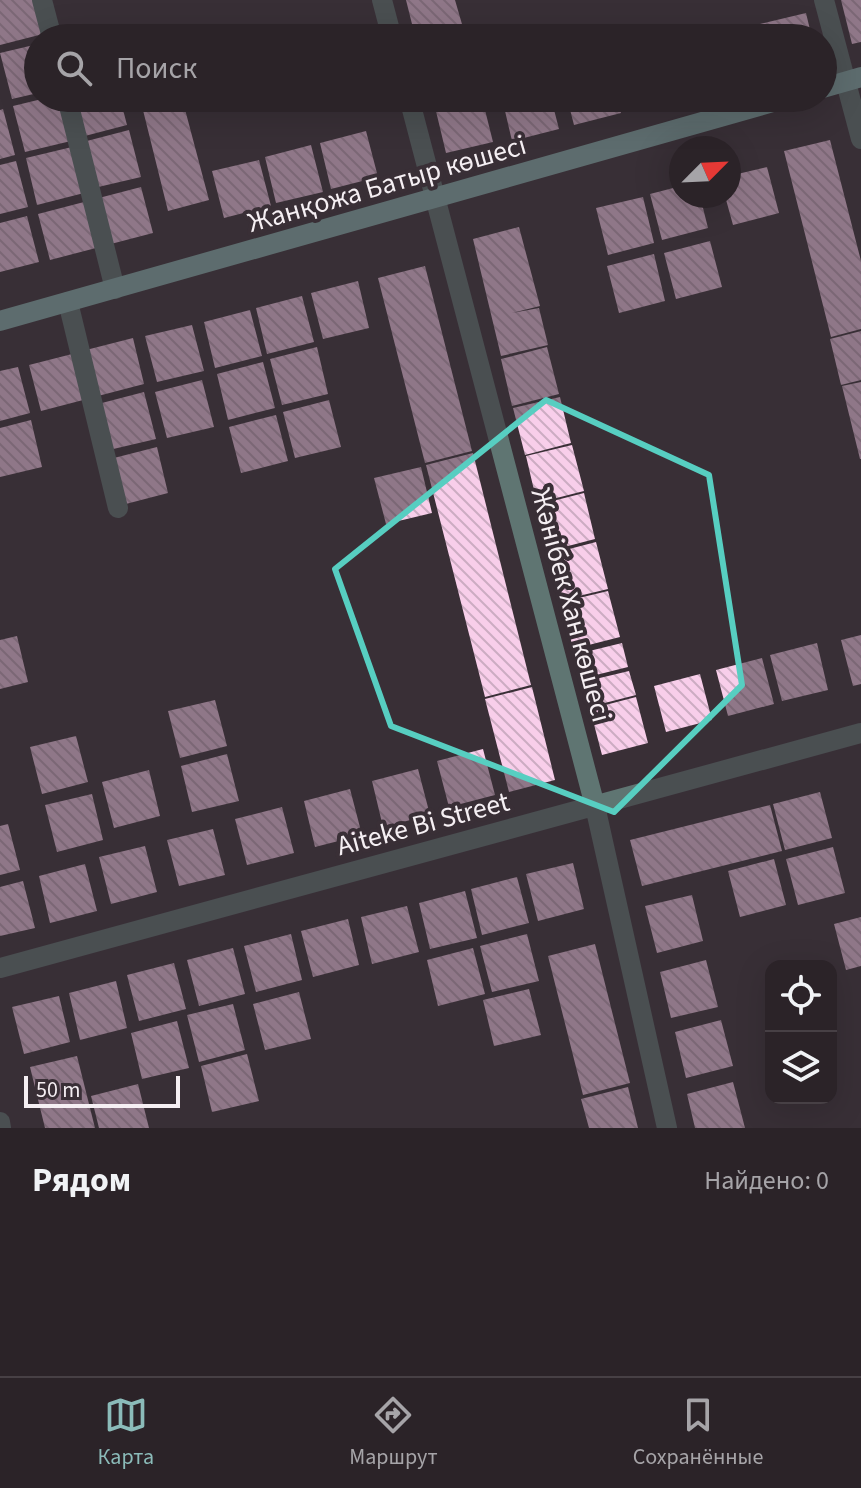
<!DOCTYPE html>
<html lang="ru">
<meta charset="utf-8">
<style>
:root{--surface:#2b2328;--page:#372f34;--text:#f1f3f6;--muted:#a6a4a8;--line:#474045;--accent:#8bbbb9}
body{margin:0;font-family:"Source Sans 3",sans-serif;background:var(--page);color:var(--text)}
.controls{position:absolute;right:24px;bottom:24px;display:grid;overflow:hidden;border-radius:16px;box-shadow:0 8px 32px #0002}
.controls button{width:72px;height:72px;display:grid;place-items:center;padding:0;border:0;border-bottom:2px solid var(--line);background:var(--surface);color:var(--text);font:40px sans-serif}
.compass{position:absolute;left:669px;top:136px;width:72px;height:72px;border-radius:50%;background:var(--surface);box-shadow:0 8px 32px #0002;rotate:66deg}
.scale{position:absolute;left:24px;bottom:20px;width:156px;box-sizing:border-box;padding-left:8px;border:4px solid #f5eff3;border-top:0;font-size:22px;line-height:28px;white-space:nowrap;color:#f5eff3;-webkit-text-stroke:6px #392f36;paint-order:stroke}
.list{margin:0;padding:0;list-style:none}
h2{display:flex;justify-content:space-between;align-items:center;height:104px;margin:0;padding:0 32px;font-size:34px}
h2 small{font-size:26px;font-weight:400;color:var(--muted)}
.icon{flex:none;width:44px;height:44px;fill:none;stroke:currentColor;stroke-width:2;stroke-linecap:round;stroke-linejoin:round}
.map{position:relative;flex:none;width:861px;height:1128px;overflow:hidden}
.search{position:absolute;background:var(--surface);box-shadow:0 8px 32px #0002;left:24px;right:24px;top:24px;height:88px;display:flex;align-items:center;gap:20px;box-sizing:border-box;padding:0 28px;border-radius:44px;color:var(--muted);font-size:30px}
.sheet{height:248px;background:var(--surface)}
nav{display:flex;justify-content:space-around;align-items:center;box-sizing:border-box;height:112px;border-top:2px solid var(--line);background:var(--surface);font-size:22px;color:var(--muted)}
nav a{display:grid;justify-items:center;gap:4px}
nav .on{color:var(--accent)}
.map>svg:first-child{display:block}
.building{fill:url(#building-back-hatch)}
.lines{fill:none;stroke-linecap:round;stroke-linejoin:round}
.minor{stroke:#5f7572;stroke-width:20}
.major{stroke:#89b7b1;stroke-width:20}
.marked{fill:none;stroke:#57cec1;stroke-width:6;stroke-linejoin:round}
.labels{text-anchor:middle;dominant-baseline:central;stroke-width:8;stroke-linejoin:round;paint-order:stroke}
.street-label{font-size:28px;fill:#f5eff3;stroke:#392f36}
</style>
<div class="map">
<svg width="861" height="1128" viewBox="0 0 861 1128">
<defs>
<pattern id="building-back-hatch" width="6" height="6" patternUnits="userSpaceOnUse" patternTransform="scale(2)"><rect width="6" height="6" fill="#f8ceea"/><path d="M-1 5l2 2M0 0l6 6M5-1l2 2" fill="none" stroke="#ccacc2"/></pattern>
</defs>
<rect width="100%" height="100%" fill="#392f36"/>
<!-- building -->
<path class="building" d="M0,0H35L43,34L0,45Z
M406,0H455L466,38H416L415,33L433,27L414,32Z
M841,0H861V42L852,44Z
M806,13L812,38H763L760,24Z
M102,26L105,38H58V37Z
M520,27L523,38H481L480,37Z
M38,44V93L12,99L0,53Z
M46,98H61L71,141L25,152L13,106Z
M71,98H120L127,125L81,137Z
M140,98H182L209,200L168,211Z
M472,98H482L493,142L446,153L435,107Z
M502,98H551L559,129L512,141Z
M567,98H617L621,113L574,125Z
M625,98H671V99L628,110Z
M3,109L15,155L0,159V110Z
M129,130L141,177L94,188L83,142Z
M366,131L378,177L331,189L320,143Z
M830,140L861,261V329L831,337L784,151Z
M311,145L323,192L276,203L265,157Z
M72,147L84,193L37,205L26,158Z
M259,160L271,206L224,218L212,171Z
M16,161L28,207L0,214V165Z
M767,167L779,213L733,225L725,196H729V176Z
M681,186V196H700L708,228L662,240L650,194Z
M141,187L153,233L107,245L95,199Z
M643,197L654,243L608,255L596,208Z
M84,202L96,248L50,260L38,214Z
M27,216L39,262L0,272V223Z
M519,227L540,306L512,313L539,308L548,345L501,356L473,239Z
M710,241L722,287L676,299L664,253Z
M654,254L665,301L619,313L607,266Z
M425,266L472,451L425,463L378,278Z
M358,281L369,328L323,339L311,293Z
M302,296L314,342L267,354L256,308Z
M250,310L262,356L215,368L204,322Z
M192,325L204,371L157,382L145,336Z
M861,331V380L841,385L830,339Z
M133,338L144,384L98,396L86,350Z
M317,347L328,394L282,405L270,359Z
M547,347L559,394L512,406L501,359Z
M76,353L87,399L41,411L29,365Z
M263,362L275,408L228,420L217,374Z
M18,367L30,413L0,421V371Z
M202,380L214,427L167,438L155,392Z
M861,382V459H860L842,386Z
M144,392L156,439L109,450L98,404Z
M560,397L571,443L525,455L513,408Z
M329,400L341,447L295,458L283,412Z
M276,415L288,461L241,473L229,427Z
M31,420L42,467L0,477V428Z
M572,445L584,491L537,503L526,456Z
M157,447L168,493L122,505L110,459Z
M473,453L531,685L485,697L426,465Z
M421,467L432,513L386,524L374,478Z
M584,493L595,539L549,551L537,505Z
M596,542L608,589L562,600L550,554Z
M608,591L620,637L573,649L562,602Z
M861,635V684L853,686L841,640Z
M17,636L28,682L0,689V640Z
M622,643L628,667L584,678L577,654Z
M817,643L828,690L782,701L770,655Z
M762,658L774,704L728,716L716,670Z
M629,671L636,695L589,707L583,682Z
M700,674L712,720L666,732L654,686Z
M532,687L555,780L509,792L485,699Z
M636,697L648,743L602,755L590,709Z
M215,700L227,746L180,758L168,711Z
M76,736L88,782L42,794L30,747Z
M483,749L495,795L449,807L437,761Z
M227,754L239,801L192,812L181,766Z
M418,769L430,815L383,827L372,781Z
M149,770L160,816L114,828L102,782Z
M350,789L362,835L315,847L304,801Z
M820,792L832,838L785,850L773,804Z
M92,794L103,840L57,852L45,805Z
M770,805L782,851L642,886L630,840Z
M282,807L294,853L247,865L235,819Z
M8,824L20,870L0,875V826Z
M213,829L225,875L179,886L167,840Z
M145,846L157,892L111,904L99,857Z
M833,847L845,893L798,905L786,859Z
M774,859L786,905L740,917L728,871Z
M573,863L584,909L538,921L526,874Z
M85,864L97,911L50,923L39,876Z
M517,877L529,923L482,935L471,889Z
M23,881L35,928L0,936V887Z
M465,891L477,938L430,949L419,903Z
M692,895L703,941L657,953L645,906Z
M407,906L419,952L372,964L361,917Z
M861,917V966L846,970L834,924Z
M348,919L359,965L313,977L301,931Z
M291,934L302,980L256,992L244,946Z
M527,934L539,981L492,992L480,946Z
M595,944L630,1083L583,1095L548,956Z
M233,948L245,994L199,1006L187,960Z
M473,948L485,994L438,1006L427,960Z
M706,960L718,1007L671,1018L660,972Z
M174,963L186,1009L139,1021L127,975Z
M116,981L127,1028L80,1040L69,993Z
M529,989L541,1035L494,1046L483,1000Z
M299,992L311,1039L265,1050L253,1004Z
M59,996L70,1042L24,1054L12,1007Z
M233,1004L245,1050L199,1062L187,1015Z
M721,1020L733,1066L686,1078L675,1032Z
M177,1021L189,1068L142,1079L131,1033Z
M247,1054L259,1101L212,1112L201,1066Z
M77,1056L95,1128H45L30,1067Z
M733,1082L745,1128H695L687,1094Z
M138,1084L149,1128H99L91,1096Z
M628,1087L638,1128H589L581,1099Z"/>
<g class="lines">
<!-- minor -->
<path class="minor" d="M42,0L52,38
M382,0L392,38
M824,0L861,139
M67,98L115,289
M409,98L595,806L667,1128
M68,302L118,508
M0,968L861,733
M0,1122L1,1128"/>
<!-- major -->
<path class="major" d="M823,88L861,77
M0,321L787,98"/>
</g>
<!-- marked area -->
<path d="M0 0H861V1128H0ZM546,400L709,475L742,685L614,812L391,726L335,569Z" fill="#392f36" fill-opacity=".55" fill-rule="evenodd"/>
<path class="marked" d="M546,400L709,475L742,685L614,812L391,726L335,569Z"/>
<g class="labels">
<!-- street labels -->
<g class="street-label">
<text transform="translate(387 184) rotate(-16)">Жанқожа Батыр көшесі</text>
<text transform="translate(571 605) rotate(75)">Жәнібек Хан көшесі</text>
<text transform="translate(423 824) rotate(-15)">Aiteke Bi Street</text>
</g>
</g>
</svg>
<div class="controls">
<button><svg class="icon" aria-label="locate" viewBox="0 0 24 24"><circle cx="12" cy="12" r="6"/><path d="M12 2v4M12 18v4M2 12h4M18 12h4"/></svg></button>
<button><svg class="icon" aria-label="layers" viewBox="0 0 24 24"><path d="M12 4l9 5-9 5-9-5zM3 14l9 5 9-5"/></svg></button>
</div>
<svg class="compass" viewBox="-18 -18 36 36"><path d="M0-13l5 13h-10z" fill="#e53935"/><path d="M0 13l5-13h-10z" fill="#a6a4a8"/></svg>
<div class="scale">50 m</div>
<div class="search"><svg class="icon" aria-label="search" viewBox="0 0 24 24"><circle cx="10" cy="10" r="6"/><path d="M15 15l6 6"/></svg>Поиск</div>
</div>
<section class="sheet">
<h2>Рядом<small>Найдено: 0</small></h2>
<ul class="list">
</ul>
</section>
<nav>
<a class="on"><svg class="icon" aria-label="map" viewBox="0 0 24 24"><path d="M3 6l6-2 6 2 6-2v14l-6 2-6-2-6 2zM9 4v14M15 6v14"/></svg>Карта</a>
<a><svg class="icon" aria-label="directions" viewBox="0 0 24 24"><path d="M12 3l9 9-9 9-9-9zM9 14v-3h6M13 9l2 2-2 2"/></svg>Маршрут</a>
<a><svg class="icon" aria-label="saved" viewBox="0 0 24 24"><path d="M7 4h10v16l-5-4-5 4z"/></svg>Сохранённые</a>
</nav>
